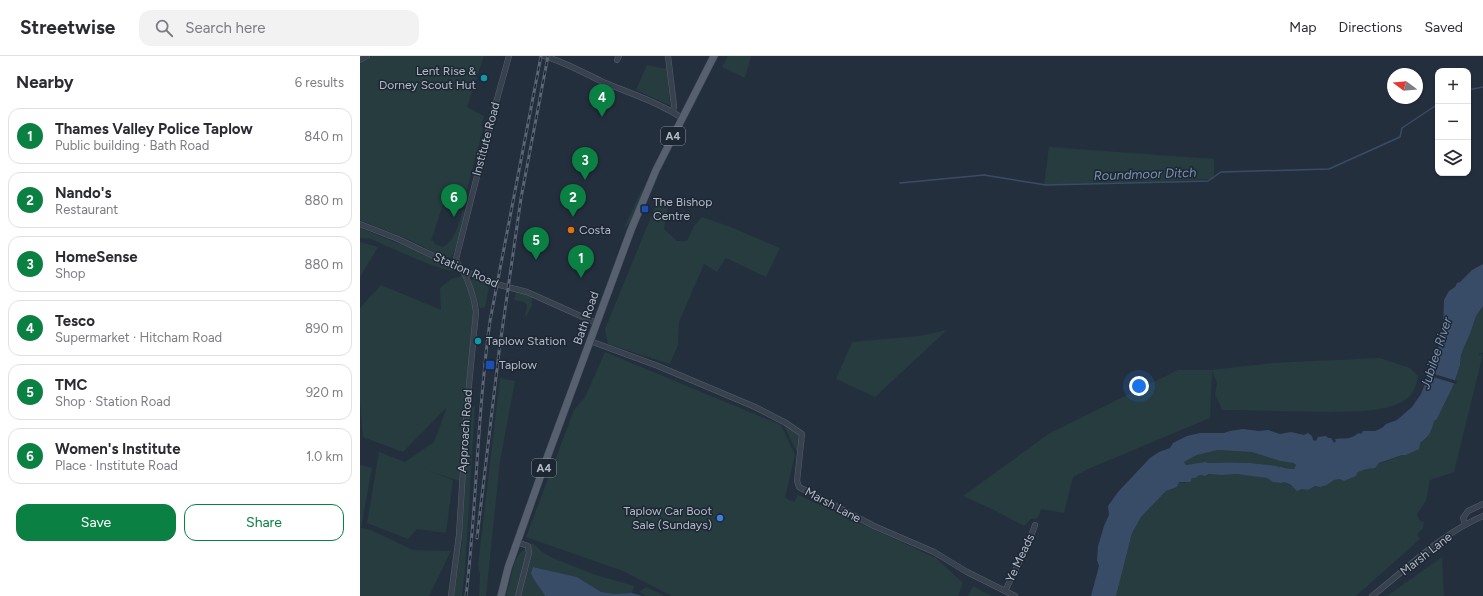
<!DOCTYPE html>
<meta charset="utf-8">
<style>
:root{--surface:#fff;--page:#f2f2f3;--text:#2b2b33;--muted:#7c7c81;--line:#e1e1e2;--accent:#0b8043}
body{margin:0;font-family:Figtree,sans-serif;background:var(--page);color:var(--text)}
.controls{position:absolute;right:12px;top:12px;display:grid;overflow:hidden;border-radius:8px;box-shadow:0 1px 3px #0004}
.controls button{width:36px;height:36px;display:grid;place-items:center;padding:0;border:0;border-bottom:1px solid var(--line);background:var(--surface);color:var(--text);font:20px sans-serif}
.compass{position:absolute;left:1027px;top:12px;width:36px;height:36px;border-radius:50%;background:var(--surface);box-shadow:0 1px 3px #0004;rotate:286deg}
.you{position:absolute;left:779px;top:330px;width:14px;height:14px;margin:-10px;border:3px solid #fff;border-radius:50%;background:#1a73e8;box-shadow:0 0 0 6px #1a73e833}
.badge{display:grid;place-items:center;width:26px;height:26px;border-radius:50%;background:var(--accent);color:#fff;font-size:13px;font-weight:700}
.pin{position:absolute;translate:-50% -33px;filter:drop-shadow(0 1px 2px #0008)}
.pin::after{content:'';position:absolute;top:21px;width:14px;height:12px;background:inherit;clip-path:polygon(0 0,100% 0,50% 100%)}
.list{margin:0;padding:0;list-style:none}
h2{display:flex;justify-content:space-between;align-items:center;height:52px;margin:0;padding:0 16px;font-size:17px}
h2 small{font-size:13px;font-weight:400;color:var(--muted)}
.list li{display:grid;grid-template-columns:26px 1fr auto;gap:12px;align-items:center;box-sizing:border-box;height:56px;margin:0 8px 8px;padding:0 8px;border:1px solid var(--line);border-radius:12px}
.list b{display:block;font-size:15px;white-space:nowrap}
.list p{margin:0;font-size:13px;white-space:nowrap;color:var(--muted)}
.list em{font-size:13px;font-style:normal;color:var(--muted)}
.actions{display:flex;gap:8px;padding:12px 16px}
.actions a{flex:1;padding:9px 0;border:1px solid var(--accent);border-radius:12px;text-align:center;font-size:14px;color:var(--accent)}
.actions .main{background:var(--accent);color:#fff}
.icon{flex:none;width:22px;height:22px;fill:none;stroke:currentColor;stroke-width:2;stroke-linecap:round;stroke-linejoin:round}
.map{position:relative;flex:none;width:1123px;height:540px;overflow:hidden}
header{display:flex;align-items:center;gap:24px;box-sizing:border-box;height:56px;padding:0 20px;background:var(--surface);border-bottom:1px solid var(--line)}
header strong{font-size:19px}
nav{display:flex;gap:22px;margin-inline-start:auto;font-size:14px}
.search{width:280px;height:36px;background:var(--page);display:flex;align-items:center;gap:10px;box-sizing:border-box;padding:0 14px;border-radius:12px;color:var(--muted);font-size:15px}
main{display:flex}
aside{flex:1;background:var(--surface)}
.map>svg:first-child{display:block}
.green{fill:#263c3f}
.water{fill:#394c67;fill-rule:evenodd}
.pier{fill:#242f3e}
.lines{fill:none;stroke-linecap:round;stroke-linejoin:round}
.stream{stroke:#394c67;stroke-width:1.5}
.minor-casing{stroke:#565f6c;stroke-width:6}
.major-casing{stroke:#414a57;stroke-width:8}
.minor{stroke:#38414e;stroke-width:5}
.major{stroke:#56606e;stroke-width:7}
.rail-casing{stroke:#5a6575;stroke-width:3}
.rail{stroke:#1d2633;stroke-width:1.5;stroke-dasharray:4.5;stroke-linecap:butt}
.culture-dot{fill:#0f9aa8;stroke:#1d2633;stroke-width:1.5}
.transit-dot{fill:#1a4fb4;stroke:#1d2633;stroke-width:1.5}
.food-dot{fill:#e8710a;stroke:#1d2633;stroke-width:1.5}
.shop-dot{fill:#3f7fe0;stroke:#1d2633;stroke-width:1.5}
.labels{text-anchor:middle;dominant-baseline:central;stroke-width:3;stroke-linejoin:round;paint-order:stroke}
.shield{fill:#1d2633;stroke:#878f9c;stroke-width:1}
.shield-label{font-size:11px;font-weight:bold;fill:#b4bcc9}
.poi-label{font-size:12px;fill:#b4bcc9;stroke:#1d2633;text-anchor:start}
.street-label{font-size:12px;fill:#b4bcc9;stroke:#1d2633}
.water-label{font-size:13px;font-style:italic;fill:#7c92b1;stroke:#1d2633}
</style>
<header>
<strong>Streetwise</strong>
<div class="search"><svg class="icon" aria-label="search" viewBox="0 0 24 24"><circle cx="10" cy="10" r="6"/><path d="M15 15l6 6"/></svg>Search here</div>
<nav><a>Map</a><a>Directions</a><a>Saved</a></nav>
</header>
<main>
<aside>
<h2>Nearby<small>6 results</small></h2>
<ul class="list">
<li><span class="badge">1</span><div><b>Thames Valley Police Taplow</b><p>Public building · Bath Road</p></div><em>840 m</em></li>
<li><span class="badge">2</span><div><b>Nando's</b><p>Restaurant</p></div><em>880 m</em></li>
<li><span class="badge">3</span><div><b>HomeSense</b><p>Shop</p></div><em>880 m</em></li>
<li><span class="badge">4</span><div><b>Tesco</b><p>Supermarket · Hitcham Road</p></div><em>890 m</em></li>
<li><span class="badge">5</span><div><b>TMC</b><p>Shop · Station Road</p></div><em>920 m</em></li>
<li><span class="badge">6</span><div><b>Women's Institute</b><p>Place · Institute Road</p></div><em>1.0 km</em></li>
</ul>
<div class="actions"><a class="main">Save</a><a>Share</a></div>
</aside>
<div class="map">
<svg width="1123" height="540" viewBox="0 0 1123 540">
<rect width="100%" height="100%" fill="#242f3e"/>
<!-- green -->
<path class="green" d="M12,0H124L107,51L124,60L121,70L123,72L104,145L86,139L71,185L73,184L75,188L83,191C96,184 98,168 103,154L106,155L95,194L91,202L81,200L50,184L0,164V8Z
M368,0H391L385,22L362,11Z
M287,9L307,13L310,49L300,45L276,34Z
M689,91L854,103V123L684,129Z
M284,129C282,140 274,166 264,172Z
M305,143L309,147L304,173L317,185H327L334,170L342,161L368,170L420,192L406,221L366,202L357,216L344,208L319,266L318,289L310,308L248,288L245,273L298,144Z
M0,172L52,193L95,213V215C85,217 25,189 11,183L0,182Z
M0,186L18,191L0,221Z
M102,220L112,246L113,257L99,425L66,414L93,424L86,477L57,473L48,483L7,467L19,396L45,406L74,386L87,351L43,396L3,381L0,343V252L21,229L81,254L80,232L91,223Z
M114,223L129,231L125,251L124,252H120C118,244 110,230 111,224Z
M156,235L172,240V249L166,261L165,260L167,249L164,246L154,244Z
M1123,250V296L1119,298V299L1123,298L1094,416L1070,424L1066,445L1057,458L1059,464L1064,466L1063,472L1057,479L1060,483L996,540H756L772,477L781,461L806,435L817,431L819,426L825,427L832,422H835L840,419L845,420L849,418L862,419L877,418L900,420L924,426L929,429L948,434L955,430L960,431L967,429L974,424L996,420L998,416L1042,399L1066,383L1072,372L1074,365L1077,363L1093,330L1100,309L1101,299L1104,291L1110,278L1116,260Z
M587,274L515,341L476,323L492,286L559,280Z
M245,296L421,369L435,399L425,442L434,446L438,439L576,502L603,527L598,540H312L263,515L166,481L214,354L225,341Z
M1020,302L1050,312L1058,320C1056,330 1054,338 1045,344C1024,357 995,355 970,356C934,356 898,354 862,354L855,338L857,327L852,315L850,362L728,413L713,421L704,457L681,453L678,462L671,463L664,470L632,453L603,440L690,377L818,314H851L912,307Z
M140,322L155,325L140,405L126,540H119L120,518L118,509Z
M115,350L105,514L102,540H94L102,487L109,353Z
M422,366C439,378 441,376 438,398Z
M858,394L892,396L920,405L935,407L936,409L934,413C925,413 918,410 909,409C889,406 869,406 849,407L845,406L826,409L824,406L837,399Z
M0,409L12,412L1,472L11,474L53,494L91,495L69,540H0Z
M173,487L182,496L195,503L236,519L274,530L272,537L254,538L241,536L217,521L173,511L179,528L185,540H146L155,505L161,496Z
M1082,501L1084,540H1027Z
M613,530L632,540H608Z
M286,531L305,540H285L279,536Z"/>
<!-- water -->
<path class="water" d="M1123,208V250L1116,260L1110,278L1104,291L1101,299L1100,309L1093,330L1077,363L1074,365C1072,375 1068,382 1060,387L1059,393L1046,399H1042L1019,407L1015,412L1006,413L998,416L996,420L984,425L980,423L974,424L967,429L960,431L955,430L948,434L942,433L937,435L931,429L924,426L921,427L913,426L907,422L877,418L862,419L849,418L845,420L840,419L835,422H832L830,426H819L817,431L806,435L781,461L772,477L756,540H731L739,510L737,504L738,490L744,470L749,459L748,450L758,436L790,402L799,396L810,392L813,387L827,380L840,377H864L870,375L883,373L899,375L908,374L920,378L931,376L944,379L948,377L952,380L953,384L956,385L958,381L966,380L968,382H971L974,387L976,385L975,383C980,382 985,383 989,382C994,381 995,379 999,377L1001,378L1003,375H1015L1022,372L1026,368L1037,364L1052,351L1061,338L1070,315L1072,312L1083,276L1084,244L1089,235L1095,231L1097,227L1100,226L1112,214ZM858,394L892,396L920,405L934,407L936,409L934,413C925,413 918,410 909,409C889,406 869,406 849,407L845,406L826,409L824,406L837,399Z
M173,511L217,521L241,536L254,538L272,537L283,540H185C181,532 174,526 171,517Z"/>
<!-- pier -->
<path class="pier" d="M1068,316L1097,325L1096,328L1067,319Z"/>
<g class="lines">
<!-- stream -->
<path class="stream" d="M1108,34L1123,31
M540,127L624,119L686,129L848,125L861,116L969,113L1040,81L1042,72L1078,48"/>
<defs>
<path id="minor" d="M184,0C205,6 224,17 243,26C269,37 298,46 322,62
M308,0L314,50L313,56
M0,4L7,0
M257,4L259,0
M0,168L38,183L128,226L167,236L236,267
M230,285L298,310L395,351L426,367L442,378L437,425L439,431L514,470L574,496L607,516L655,540
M1105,469L1103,462L1108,455L1123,448
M157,486L168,490L169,497L158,540
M645,535L669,486L675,469
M91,540L99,479L107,350L116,256C115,244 110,231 106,221C103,214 97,210 96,203L132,61L149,0
M1012,540C1048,512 1081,478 1123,460"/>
<path id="major" d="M141,540L148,512L188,399L271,174L296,114L354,0"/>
</defs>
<!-- minor casing -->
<use href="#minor" class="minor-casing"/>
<!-- major casing -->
<use href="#major" class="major-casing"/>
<!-- minor -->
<use href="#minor" class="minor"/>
<!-- major -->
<use href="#major" class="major"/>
<defs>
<path id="rail" d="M117,482L139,296L161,142L188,0
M106,540C117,449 117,356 130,265L181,0"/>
</defs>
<!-- rail casing -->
<use href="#rail" class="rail-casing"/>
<!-- rail -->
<use href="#rail" class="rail"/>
</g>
<!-- markers -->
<g class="culture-dot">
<circle cx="124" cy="22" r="4"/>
<circle cx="118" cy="285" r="4"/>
</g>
<g class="transit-dot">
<rect x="281" y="149" width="8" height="8" rx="2"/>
<rect x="125" y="304" width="10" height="10" rx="2"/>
</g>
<circle class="food-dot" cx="211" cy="174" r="4"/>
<circle class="shop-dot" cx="360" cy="462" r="4"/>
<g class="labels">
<!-- shield labels -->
<g class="shield">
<rect x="301" y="71" width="24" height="18" rx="3"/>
<rect x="172" y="403" width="24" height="18" rx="3"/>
</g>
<g class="shield-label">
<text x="313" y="80">A4</text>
<text x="184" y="412">A4</text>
</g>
<!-- poi labels -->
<g class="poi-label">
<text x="116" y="15" text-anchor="end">Lent Rise &amp;<tspan x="116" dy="14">Dorney Scout Hut</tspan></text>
<text x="293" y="146">The Bishop<tspan x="293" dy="14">Centre</tspan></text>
<text x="219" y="174">Costa</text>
<text x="126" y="285">Taplow Station</text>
<text x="139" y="309">Taplow</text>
<text x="352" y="455" text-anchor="end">Taplow Car Boot<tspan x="352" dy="14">Sale (Sundays)</tspan></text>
</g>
<!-- street labels -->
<g class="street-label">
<text transform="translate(126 83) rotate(-75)">Institute Road</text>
<text transform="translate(106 214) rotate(24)">Station Road</text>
<text transform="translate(226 262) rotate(-71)">Bath Road</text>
<text transform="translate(105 375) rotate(-86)">Approach Road</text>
<text transform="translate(473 449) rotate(28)">Marsh Lane</text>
<text transform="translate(1066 498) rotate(-38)">Marsh Lane</text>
<text transform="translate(660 502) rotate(-65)">Ye Meads</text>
</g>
<!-- water labels -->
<g class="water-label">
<text transform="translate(785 118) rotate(-2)">Roundmoor Ditch</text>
<text transform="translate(1076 297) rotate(-72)">Jubilee River</text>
</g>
</g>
</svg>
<div class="controls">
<button>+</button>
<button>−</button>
<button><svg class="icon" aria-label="layers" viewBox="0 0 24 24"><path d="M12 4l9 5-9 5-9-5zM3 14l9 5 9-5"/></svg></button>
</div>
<svg class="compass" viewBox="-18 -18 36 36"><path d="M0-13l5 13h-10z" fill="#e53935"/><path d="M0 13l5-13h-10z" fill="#7c7c81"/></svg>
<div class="you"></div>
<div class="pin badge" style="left:221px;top:222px">1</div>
<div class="pin badge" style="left:213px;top:161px">2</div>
<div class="pin badge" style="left:225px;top:124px">3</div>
<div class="pin badge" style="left:242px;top:61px">4</div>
<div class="pin badge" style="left:176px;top:204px">5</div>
<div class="pin badge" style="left:94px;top:161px">6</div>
</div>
</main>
